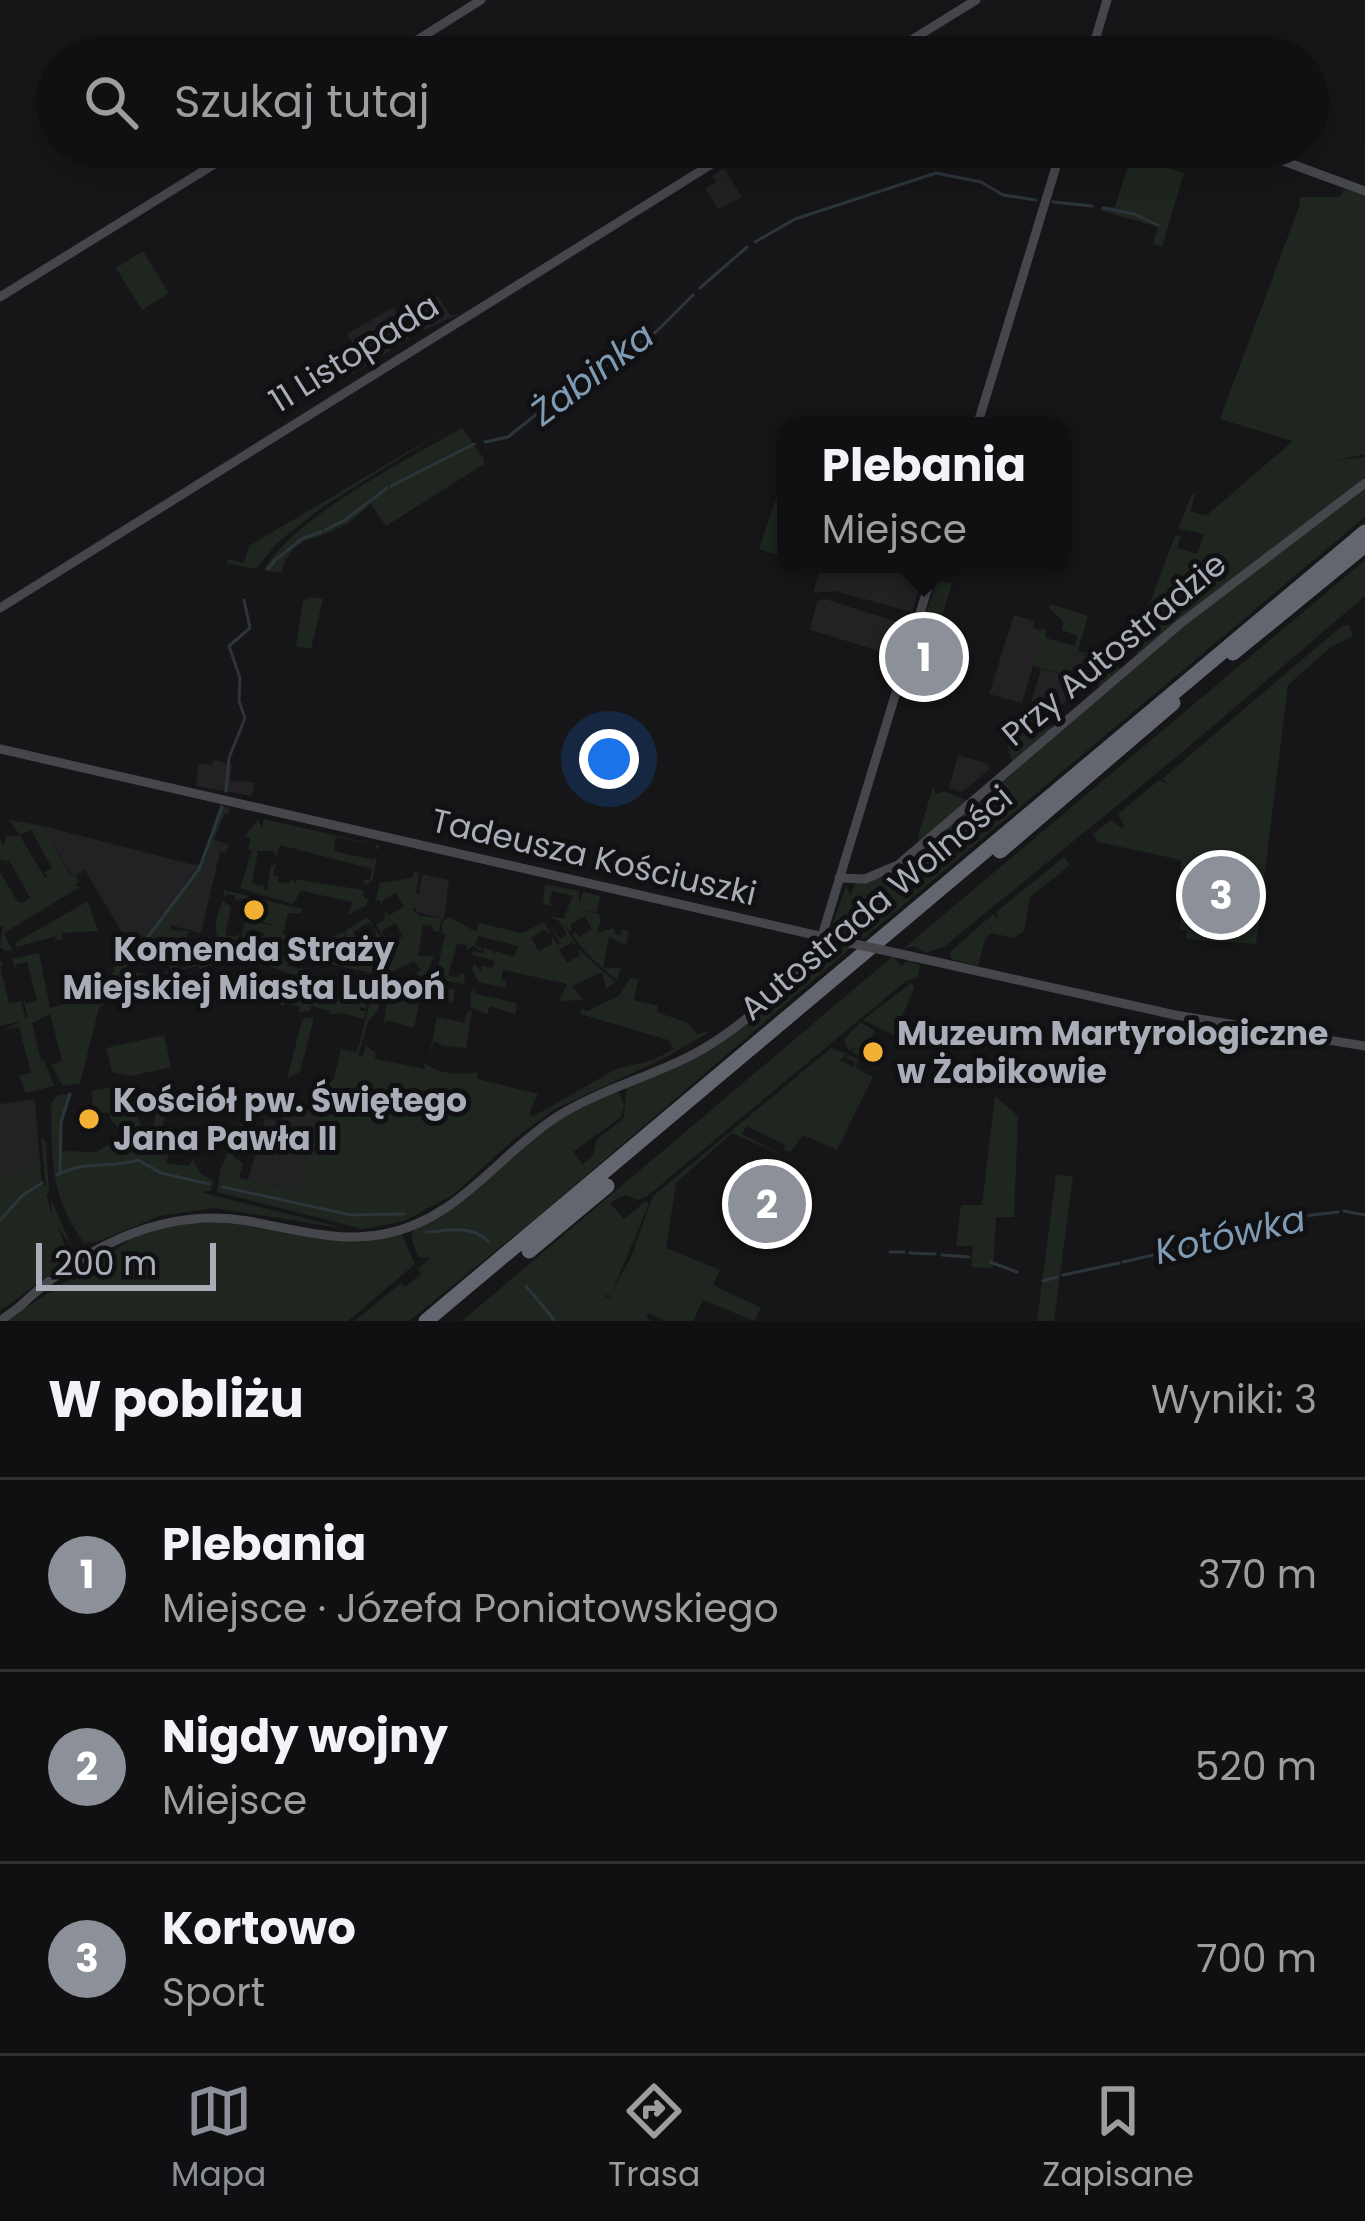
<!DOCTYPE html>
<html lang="pl">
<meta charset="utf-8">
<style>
:root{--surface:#101012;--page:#1e1e20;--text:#f1f3f6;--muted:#9c9d9f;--line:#303032;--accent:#8c9099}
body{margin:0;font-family:Poppins,sans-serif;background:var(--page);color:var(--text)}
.scale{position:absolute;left:36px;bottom:30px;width:180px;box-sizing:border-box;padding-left:12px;border:6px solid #a8adb8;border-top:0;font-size:33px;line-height:42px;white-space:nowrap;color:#a8adb8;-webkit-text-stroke:9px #111113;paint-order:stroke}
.you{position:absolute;left:609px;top:759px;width:42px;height:42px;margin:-30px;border:9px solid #fff;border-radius:50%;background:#1a73e8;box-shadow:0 0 0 18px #1a73e833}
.badge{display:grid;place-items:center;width:78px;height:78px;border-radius:50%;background:var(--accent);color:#fff;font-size:39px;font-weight:700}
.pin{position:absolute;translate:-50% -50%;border:6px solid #fff;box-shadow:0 3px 12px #0006}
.popup{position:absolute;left:777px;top:417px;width:294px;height:156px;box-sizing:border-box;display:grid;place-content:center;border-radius:24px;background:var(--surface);filter:drop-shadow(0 3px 9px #0005);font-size:39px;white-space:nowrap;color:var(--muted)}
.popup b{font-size:45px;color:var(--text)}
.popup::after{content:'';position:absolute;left:50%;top:100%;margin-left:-24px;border:24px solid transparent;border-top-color:var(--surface)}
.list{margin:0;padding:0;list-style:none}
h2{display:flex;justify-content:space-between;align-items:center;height:156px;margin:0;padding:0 48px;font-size:51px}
h2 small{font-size:39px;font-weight:400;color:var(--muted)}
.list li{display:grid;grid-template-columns:78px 1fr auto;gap:36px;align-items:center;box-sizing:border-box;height:192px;padding:0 48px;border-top:3px solid var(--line)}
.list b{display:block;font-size:45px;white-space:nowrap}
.list p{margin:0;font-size:39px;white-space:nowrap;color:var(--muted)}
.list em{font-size:39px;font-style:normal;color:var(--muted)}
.icon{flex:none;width:66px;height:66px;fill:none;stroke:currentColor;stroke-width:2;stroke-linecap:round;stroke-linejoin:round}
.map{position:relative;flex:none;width:1365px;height:1321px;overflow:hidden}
.search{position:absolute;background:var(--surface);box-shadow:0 12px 48px #0002;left:36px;right:36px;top:36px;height:132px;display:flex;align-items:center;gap:30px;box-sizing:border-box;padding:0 42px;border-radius:66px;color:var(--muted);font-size:45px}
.sheet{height:732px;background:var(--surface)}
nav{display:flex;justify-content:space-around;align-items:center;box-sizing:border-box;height:168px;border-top:3px solid var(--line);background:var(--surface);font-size:33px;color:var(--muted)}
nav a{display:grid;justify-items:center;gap:6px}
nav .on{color:var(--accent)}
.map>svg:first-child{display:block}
.built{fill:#222225}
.green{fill:#1e261f}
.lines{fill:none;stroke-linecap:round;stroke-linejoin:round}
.stream{stroke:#2c353c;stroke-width:3}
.secondary{stroke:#45474d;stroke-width:9}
.highway{stroke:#63666e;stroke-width:15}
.secondary-bridge{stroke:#45474d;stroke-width:9}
.poi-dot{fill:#f2b134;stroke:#111113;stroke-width:4.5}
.labels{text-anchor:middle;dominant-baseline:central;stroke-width:10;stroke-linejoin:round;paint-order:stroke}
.street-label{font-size:33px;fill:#a8adb8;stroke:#111113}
.poi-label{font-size:33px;font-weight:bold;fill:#a8adb8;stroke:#111113;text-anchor:start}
.water-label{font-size:36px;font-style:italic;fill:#7f9bb3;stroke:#111113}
</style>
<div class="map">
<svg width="1365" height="1321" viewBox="0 0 1365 1321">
<rect width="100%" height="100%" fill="#161618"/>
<!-- built -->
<path class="built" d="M724,168L742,197L718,209L705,188L716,182L712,176Z
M438,296L450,315L459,314L422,331L411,311Z
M394,307L409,339L353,374L349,367L362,358L347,334Z
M822,564H896L895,568L901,570L904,564H909L907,574L920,578L926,564L912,612L835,591L813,593Z
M825,599L907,625L899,657L810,630L817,601Z
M1014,615L1034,621L1033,628L1043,631L1022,703L989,694Z
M1077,653L1111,664L1095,680L1086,681L1050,716L1044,720L1027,716L1041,669L1070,676Z
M958,755L988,764L990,769L962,792L949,788Z
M213,760L232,764L230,781L255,782L252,796L196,786L199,763L212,765Z
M43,826L190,864L200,865L143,938L132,937L121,931L85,870L72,876Z
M212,840L229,844L226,853L220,852L201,933L169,925L172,916L198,882Z
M422,874L449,880L444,919L416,912Z
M35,1099L40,1162L34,1169L0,1177V1104Z
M291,1100L320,1109L299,1191L248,1180L265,1119L283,1122Z"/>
<!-- green -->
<path class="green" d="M1131,156L1184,173L1162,247L1153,244L1158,227L1102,211L1103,206L1115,207Z
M1344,189L1365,195V454L1333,461L1365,457V477L1137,654L1134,645L1175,536L1181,535L1177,548L1197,554L1204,534L1178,529L1191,496L1196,492L1190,511L1206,516L1293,441L1220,419L1300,204L1299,197H1340Z
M143,251L169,293L142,310L116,268Z
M458,422L321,508L277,543L256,569L227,563V559L244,563L249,546Z
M462,428L484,459V464L386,526L371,504C361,512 350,523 339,528C309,543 293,535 281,573L264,570C293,518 409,458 462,428Z
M786,469V558L759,549Z
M1365,487V517L863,939L857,938L859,935L853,931L847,936L836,933L832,926L846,886L850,896L855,884L886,876L911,860L1188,622Z
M1365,560V596L1179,755L945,946L926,953L914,946L903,949Z
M937,581L952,583L942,617L926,613Z
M309,597L323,599L311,649L296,646L303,601Z
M1050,604L1088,616L1078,651L1113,662L1120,669L1099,687L1094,679L1110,664L1107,661L1077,653L1070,676L1033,666L1041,628L1045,629L1046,638L1074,646L1078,636L1062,630L1063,621L1049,608Z
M1343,625H1349L1353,636L1331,647L1288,685L1256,944L1186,939L1187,931L1180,930L1181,860L1098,842L1093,834L1111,820L1122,828L1124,826L1118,814L1159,780L1167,784L1163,778Z
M1019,714L1044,720L1052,728L1012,762L1008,746Z
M933,787L936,794L944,791L968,801L923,840L917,839Z
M220,805L238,811L230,809L228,814H224L198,882L169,925L172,930L189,931L185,943L143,938L200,865Z
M258,819L262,828L264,819L381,846L377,850L375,845L336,837L334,851L373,860L377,856L373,880L368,884L363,883L364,879L370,880L372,869L280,845L276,858L274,851H258L252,884L262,886L265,882L263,890H267L271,866L276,864L273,875L278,877V882L289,884L291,878L296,883V879L363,890L365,899L369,898L366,906L347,915L353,902L301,891L293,904L240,888L252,850L248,849L251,838L245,836Z
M9,820L43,826L71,876L86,871L76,876L79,882L75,885L80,887L4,933L12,950L5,951L0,947L3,926H0V872L17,901L22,903L30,898L9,860L0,867L7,860H0V839L4,846L6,836H20L45,878L48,876L43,873L52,868L31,830L20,835Z
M1064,857L1070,865L1030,897L1024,931L1014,938L991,933L985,939L978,966L952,959L950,952L993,914L998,919L996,912Z
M414,871L419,873L416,893L420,894L417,908L412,909L420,916L442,918L439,932L433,931V926L423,925L418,956H434L427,973L419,977L417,973L421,970L414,961L386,975L398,988L372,993L380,975L290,955L287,966L305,970L304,978L259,963L293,949L340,957L305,949L343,932L346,940L345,931L367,917L374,926L368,923L353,932L361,944L376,936L375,928L392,955L385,940L390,944L403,936L395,923L382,931L384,938L376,925L385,919L384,911L392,921L385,910L390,915L404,906L396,893L382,901L384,908L379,900L375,902L380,883L412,878Z
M545,884L579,891V904L583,892L600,896L597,912L580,909L598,914L601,919L597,933L613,928L616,935H621L622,929L629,932L626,945L609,937L603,968H621L617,980C598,965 584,952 572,934L575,932L579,937L592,929L585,916L571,924V932L564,925L577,946L572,942L559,950L567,963L580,955L578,949L615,982L606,989L602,972L572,986L583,1000L559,1001L567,984L503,970L501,980L507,981L505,988L479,982L472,970L474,964L481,971L482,966L493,968L495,961L472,955L473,951L483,953L484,948L493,950L494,956L496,951L514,957L518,946L478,936L475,946L482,948L481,951L473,946L466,950L467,945L457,944L448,975L458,978L460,973L465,974L464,984L439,979L438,976L455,979L437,973L445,934L441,933L443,921L449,917L476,932L479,923L522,933L544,922L551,934L544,930L531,938L539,951L552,944V936L557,945L561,944L547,922L560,939L567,934L559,921L546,915L564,919L566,911H571L567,909L573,896L552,891L549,903L555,906L543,904Z
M224,890L302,909L301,913H288L283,934L296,938L293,946L255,960L264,933L251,929L246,948L239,949L250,952L245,957L237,953L246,920L279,927L256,920L262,918L264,905L247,898L235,900V896L228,894L224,897Z
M88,901L98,931L61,933L63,939L53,941L57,936L17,947L15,943Z
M223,901L231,907L225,935L234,937L239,933L235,952C210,943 213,919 223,901Z
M830,944L851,948L541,1214L409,1321H354L401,1283L405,1287L421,1274L418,1269L430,1258L418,1257L411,1238L413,1230C489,1195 538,1111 619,1092L624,1105L621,1117L573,1152L583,1164L593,1155L597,1139L624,1118L626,1088C687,1060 748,1020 798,976C811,964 818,952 830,944Z
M112,947L142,948L116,983L134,979L133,971L149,976L170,971V965L177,964L180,968L211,961V955H215L218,962L200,970L198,966L115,985L106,995L102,991L114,971L113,962L120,963L124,956L122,952L117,960L112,959L117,956H112Z
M39,953L50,1008L98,995L105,1002L99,1008L80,1083L63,1086L51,1065L62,1061L50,1014L32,1023L41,1060H44L54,1086L26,1093L19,1076L31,1073L19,1027L6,1029L42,1010L28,1018L22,995L26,1004L37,1000L27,962L16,964L17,973L12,959Z
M893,956L901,966L908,961L920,965L918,977L906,981L646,1197L638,1200L625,1195L610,1203L624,1219L646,1201L649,1204L611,1294L604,1296L614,1300L609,1297L631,1257L653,1196L831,1048L847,1054L840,1060L853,1067L856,1063L846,1058L849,1055L858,1059L856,1068L873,1077L837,1150L803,1135L790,1153L784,1150L785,1145L746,1126L742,1134L786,1157L732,1133L676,1183L666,1248L720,1270L713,1285L761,1308L754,1321L703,1300L693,1321H665L648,1313L646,1318L652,1321H462Z
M3,961L1,970L9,1003L21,1001L26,1020L0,1026V962Z
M630,978L638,980L634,1000L658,1006L657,1012L688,1023L696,1034L711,1031L665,1058L555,1109L514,1139L453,1195L404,1221L363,1229L217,1192L220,1170L242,1120L253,1123L245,1124L233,1157L243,1163L239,1178L299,1191L319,1109L291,1100L283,1122L253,1115L252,1108L258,1105L264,1109L263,1116L281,1121L291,1098L320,1107L323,1097L320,1095L334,1078L341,1049L356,1052L359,1046L370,1001L378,1003L379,1008L368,1022L358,1056L363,1057L372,1020L366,1046L376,1053L375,1059L425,1069L424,1062C438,1075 460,1075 478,1072L477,1079L538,1094L529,1113L532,1117L616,1069L653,1060L674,1049L668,1040L580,1014L582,1009L587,1011L619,996Z
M271,979L276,981V986L281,982L282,986L328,997V1002L334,1003L335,998L358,1003L360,999L368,1001L366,1009L360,1007L359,1011H366L364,1019L340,1013L331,1015L330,1011L311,1006L309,1011L299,1012L300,1007L286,1003L282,1006L273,997Z
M427,983L455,990L453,1002L420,999L414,1028L386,1020L383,1027L387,1003H396V998L399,1002Z
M911,983L915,986L894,1035L863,1020Z
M474,989L476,994L517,1003L515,1014L490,1006L487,1014L471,1008L470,995Z
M472,1011L466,1048L443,1046L434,1041L429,1057L437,1017L464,1023L467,1012Z
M314,1017L300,1072L287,1079L302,1020L299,1019Z
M861,1022L875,1031L859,1056L852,1052L857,1046L849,1051L844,1039Z
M164,1035L171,1067L131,1076L112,1072L106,1048Z
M121,1086L153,1097L152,1103L140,1100L135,1109L142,1128L153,1130L158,1100L184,1106L180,1122L181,1110L168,1107L161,1132L176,1136L166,1163L189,1166L195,1154L193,1160L201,1174L214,1181L211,1191L201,1192C245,1204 299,1216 346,1229L214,1208L160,1216L96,1242L84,1243C49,1193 52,1162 51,1104L56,1096L72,1093L60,1122V1151L96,1152L115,1141L125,1149L129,1138L111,1120L109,1113L94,1112L91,1091Z
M995,1096L1018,1116L1014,1217H996L993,1268L971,1267L973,1246H956L961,1205H982Z
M41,1137L46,1142L49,1194L46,1195L52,1214L51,1199L73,1249L58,1227L70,1260L0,1311V1175L30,1170V1166L35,1169L40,1157L41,1178L46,1189Z
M1056,1175L1073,1176L1054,1321H1037Z
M233,1222L317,1238L401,1233L415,1264L348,1321H5L138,1235L175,1224Z"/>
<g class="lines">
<!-- stream -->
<path class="stream" d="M1053,202L1092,206
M1103,208L1134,214L1158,225
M755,242L795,219L936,173L981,182L1003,195L1036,200
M700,288L747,247
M485,442L508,437L572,386L624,356L657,331L693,295
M391,486L474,444
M325,530L345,520L387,488
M278,558L303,538L321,532
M268,569L276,559
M226,791L229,758L245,718L239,701L240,678L229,646L250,628L244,600
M147,938L199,869L222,807
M60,1173L61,1122L70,1094
M57,1175C89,1159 111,1169 138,1160L161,1173L209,1184
M223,1187L351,1215L404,1214
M1344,1211L1365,1215
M0,1220L23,1195L42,1183
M426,1232C448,1231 470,1224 488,1241
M890,1252H904
M910,1253L935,1254
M942,1255L969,1257
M990,1262L1017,1272
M1123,1262L1200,1244L1261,1221L1338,1212
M1063,1275L1119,1263
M1043,1281L1057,1277
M526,1286L555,1321"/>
<!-- secondary -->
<path class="secondary" d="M390,57L481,0
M884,57L976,0
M1090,57L1107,0
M1245,147L1365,191
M0,297L242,147
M977,426L1062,147
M0,608L739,147
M0,749L841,941
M839,878L865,879L898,865L1181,623L1365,483
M910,956L1175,1015L1365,1046
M18,1308C80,1249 162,1206 248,1221C293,1229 338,1243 384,1234C458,1220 496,1157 555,1118C597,1091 644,1079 688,1057C731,1036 800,979 822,936L935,564
M0,1321L19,1307"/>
<!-- highway -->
<path class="highway" d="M1233,653L1365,545
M1000,851L1173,703
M529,1251L607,1186
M426,1321L1365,532"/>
<!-- secondary-bridge -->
<path class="secondary-bridge" d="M841,941L910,956"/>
</g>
<!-- markers -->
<g class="poi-dot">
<circle cx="254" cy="910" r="12"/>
<circle cx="873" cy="1052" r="12"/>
<circle cx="89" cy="1119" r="12"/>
</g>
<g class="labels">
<!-- street labels -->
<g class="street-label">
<text transform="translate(354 353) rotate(-32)">11 Listopada</text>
<text transform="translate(1114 649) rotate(-40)">Przy Autostradzie</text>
<text transform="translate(594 857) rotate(13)">Tadeusza Kościuszki</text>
<text transform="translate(876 903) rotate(-40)">Autostrada Wolności</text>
</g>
<!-- poi labels -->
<g class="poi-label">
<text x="254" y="949" text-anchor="middle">Komenda Straży<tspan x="254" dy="38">Miejskiej Miasta Luboń</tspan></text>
<text x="897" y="1033">Muzeum Martyrologiczne<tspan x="897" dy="38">w Żabikowie</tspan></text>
<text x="113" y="1100">Kościół pw. Świętego<tspan x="113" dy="38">Jana Pawła II</tspan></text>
</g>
<!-- water labels -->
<g class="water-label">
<text transform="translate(592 374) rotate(-37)">Żabinka</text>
<text transform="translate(1230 1235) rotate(-13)">Kotówka</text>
</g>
</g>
</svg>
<div class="scale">200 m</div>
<div class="you"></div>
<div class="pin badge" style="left:924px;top:657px">1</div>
<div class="popup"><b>Plebania</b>Miejsce</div>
<div class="pin badge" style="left:767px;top:1204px">2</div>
<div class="pin badge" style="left:1221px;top:895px">3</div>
<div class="search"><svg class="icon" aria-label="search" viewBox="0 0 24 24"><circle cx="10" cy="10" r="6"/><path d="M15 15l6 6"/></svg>Szukaj tutaj</div>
</div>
<section class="sheet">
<h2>W pobliżu<small>Wyniki: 3</small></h2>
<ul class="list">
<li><span class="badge">1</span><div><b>Plebania</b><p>Miejsce · Józefa Poniatowskiego</p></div><em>370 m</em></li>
<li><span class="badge">2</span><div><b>Nigdy wojny</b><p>Miejsce</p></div><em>520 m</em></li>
<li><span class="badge">3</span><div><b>Kortowo</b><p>Sport</p></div><em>700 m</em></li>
</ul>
</section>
<nav>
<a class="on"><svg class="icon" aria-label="map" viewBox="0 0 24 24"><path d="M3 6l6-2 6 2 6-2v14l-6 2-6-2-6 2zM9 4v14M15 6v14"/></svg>Mapa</a>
<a><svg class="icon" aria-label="directions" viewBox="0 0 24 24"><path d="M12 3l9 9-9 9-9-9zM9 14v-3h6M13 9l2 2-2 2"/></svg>Trasa</a>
<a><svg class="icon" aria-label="saved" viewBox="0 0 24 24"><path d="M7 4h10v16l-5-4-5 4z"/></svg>Zapisane</a>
</nav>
